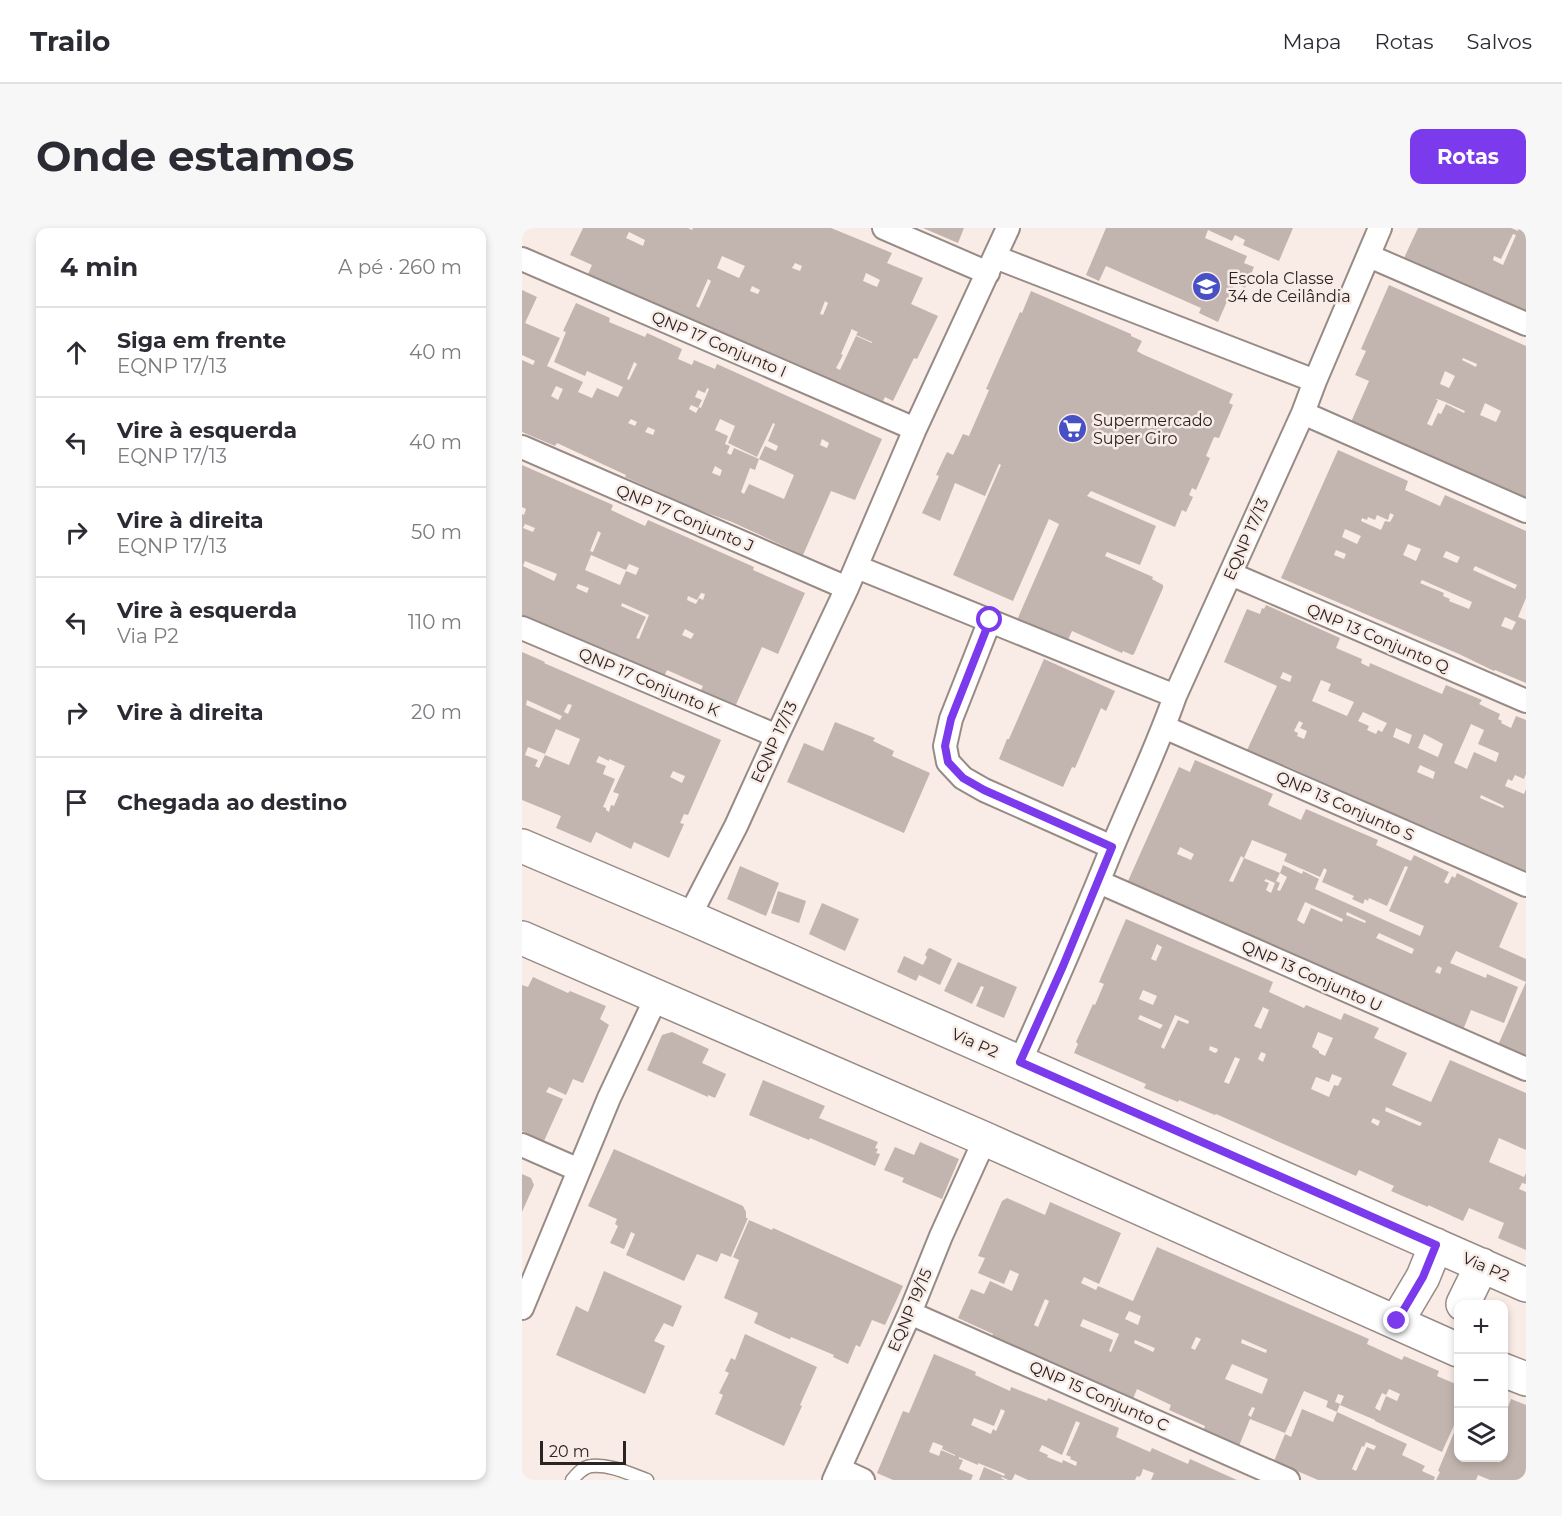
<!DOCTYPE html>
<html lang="pt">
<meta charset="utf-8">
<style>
:root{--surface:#fff;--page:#f7f7f7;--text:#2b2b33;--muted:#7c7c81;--line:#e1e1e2;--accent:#7c3aed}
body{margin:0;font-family:Montserrat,sans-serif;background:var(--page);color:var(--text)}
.controls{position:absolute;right:18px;bottom:18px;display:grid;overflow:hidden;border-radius:12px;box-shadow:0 3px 9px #0003}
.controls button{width:54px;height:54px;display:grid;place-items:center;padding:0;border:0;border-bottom:2px solid var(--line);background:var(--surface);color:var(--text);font:30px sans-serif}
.scale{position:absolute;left:18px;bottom:15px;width:86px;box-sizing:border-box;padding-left:6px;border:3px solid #2a2523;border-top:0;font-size:16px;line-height:21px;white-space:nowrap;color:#2a2523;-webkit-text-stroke:4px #f9ebe5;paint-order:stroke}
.stop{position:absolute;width:18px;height:18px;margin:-14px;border:4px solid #7c3aed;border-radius:50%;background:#fff}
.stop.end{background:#7c3aed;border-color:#fff;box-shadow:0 2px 6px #0008}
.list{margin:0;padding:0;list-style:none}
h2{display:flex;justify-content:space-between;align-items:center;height:78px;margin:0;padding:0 24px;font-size:26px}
h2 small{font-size:20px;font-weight:400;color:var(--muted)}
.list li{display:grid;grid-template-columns:39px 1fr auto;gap:18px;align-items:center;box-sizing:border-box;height:90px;padding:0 24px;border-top:2px solid var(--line)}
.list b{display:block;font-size:22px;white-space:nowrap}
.list p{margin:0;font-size:20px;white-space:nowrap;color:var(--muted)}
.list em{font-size:20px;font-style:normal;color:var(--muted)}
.icon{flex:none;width:33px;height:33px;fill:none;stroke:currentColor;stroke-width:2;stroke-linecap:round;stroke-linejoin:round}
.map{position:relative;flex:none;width:1004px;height:1252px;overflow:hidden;border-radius:12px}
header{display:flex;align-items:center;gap:36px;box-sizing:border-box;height:84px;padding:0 30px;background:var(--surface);border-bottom:2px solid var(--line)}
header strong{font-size:28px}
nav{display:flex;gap:33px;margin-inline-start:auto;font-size:21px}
.intro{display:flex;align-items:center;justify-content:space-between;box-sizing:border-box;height:144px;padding:0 36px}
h1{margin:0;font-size:42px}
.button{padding:15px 27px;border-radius:12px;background:var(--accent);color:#fff;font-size:21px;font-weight:700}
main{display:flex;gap:36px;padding:0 36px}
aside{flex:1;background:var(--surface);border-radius:12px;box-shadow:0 3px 9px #0003}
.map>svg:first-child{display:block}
.building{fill:#c2b5af;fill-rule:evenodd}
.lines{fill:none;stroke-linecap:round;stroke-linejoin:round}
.lane-casing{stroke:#988b85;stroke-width:15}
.street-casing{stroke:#988b85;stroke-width:26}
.secondary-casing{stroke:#988b85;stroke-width:36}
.lane{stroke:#fff;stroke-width:12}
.street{stroke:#fff;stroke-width:22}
.secondary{stroke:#fff;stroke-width:33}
.route{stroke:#7c3aed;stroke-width:8}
.labels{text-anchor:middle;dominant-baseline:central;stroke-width:5;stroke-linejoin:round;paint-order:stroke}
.poi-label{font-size:16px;fill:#2a2523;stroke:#f9ebe5;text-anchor:start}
.street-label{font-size:16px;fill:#2a2523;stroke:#f9ebe5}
</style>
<header>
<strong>Trailo</strong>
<nav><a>Mapa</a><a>Rotas</a><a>Salvos</a></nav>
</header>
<div class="intro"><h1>Onde estamos</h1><a class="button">Rotas</a></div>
<main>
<aside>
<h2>4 min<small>A pé · 260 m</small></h2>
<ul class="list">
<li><svg class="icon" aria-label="ahead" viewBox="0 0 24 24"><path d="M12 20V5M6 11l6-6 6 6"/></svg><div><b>Siga em frente</b><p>EQNP 17/13</p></div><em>40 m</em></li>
<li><svg class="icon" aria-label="left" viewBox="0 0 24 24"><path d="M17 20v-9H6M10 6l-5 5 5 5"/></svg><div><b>Vire à esquerda</b><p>EQNP 17/13</p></div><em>40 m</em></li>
<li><svg class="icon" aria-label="right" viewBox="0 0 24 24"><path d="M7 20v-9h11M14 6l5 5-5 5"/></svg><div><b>Vire à direita</b><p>EQNP 17/13</p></div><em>50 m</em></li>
<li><svg class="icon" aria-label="left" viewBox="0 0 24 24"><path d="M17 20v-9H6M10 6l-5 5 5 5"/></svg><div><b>Vire à esquerda</b><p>Via P2</p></div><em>110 m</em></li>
<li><svg class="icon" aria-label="right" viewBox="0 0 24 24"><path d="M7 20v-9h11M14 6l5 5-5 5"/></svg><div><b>Vire à direita</b></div><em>20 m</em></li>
<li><svg class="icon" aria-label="arrive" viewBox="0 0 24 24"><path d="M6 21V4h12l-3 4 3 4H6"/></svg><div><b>Chegada ao destino</b></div></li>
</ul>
</aside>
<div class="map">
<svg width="1004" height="1252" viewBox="0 0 1004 1252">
<rect width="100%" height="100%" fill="#f9ebe5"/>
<!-- building -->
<path class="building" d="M61,0H166L170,2L171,0H309L370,25L365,35L401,50L389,76L416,88L395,131L392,130L371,173L363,169L361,173L314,153L313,154L66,46L70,37L48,27ZM107,4L123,12L121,18L104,10ZM200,28L223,38L217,50L195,40ZM273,35L280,38L278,43L270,40ZM344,45L358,52L355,59L341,53ZM186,51L189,53L177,80L174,78ZM230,58L238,62L236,66L228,63ZM303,73L306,75L301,87L298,86ZM329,101L336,104L334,107L350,114V115L334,108L318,142L314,140L321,127L319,126L329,103Z
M401,0H442L436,15Z
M584,0H771L757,33L721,17L723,12L713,7L710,13L686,2L683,10L725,28L722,35L732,39L723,60L713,55L696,94L677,85L679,80L584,38L577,53L564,47Z
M896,0H989L996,3L997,0H1004V83L882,30ZM991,6L994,7L981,37L971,32L972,28L979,31Z
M867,57L1004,118V270L829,194L847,153L833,147L844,123L839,121ZM941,130L955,136L954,139L940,132ZM923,143L933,148L927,160L918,156ZM915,171L921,173L943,183L942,185L924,176L919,186L916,185L910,198L905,196L916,172H914ZM963,175L979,183L974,194L958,187Z
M0,62L15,69L3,95L38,110L25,138L61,154L56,164L70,170L75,160L96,169L101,159L65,143L63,148L32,134L44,104L41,103L54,75L88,90L87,94L123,109L125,105L160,121L156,131L170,137L172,132L193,141L195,136L360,211L333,272L309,263L281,327L210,294L174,281L103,249L104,247L35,215L33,218L0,204V132L11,137L13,133L0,127ZM112,134L115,136L107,152L105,151ZM34,158L41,161L36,172L29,168ZM185,160L187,161L179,180L177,179L174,185L167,181L169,177L176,180L180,172L173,169L176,162L183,165ZM109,191L115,194L113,198L106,195ZM198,191L213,198L206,215L235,229L251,195L253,196L246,213L256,218L254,223L243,218L237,231L272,247L262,271L227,256L222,266L219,264L228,240L233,242L237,231L212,220L209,227L205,225L208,218L203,216L206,208L193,202ZM126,199L133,202L131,207L123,204ZM300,211L307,215L305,220L298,217ZM193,238L200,242L198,248L190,245Z
M509,63L609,106V108L620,113L615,123L620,126L711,166L707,175L711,177L697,210L692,209L684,228L688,230L674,262L670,260L667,267L671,269L664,284L660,282L653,299L569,263L565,268L634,298L618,337L585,324L583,328L631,349L630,351L641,357V360L612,426L610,427L601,423L600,425L550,403L545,414L495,392L537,296L527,291L491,373L431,347L479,237L477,236L463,268L433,255L418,293L400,285L417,248L414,247L425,224L431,227L441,206L447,208L467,162L464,161L498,84L500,85Z
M816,222L886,253L883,262L918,278L923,267L1004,303V370L996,389L1004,392V455L973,442L972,443L937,426L759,350ZM868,285L872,287L868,294L863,293L859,302L839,293L840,290L845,292L846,289L853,292L855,287L866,292ZM823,301L839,308L835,316L820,309ZM886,316L899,321L894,333L881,327ZM814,322L824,326L822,331L812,327ZM924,323L938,329L935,335L921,329ZM953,338L995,357L993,361L951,342ZM900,352L950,374L947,381L927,373L928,371L921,368L922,365L898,355ZM983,389L994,394L990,402L979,398Z
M0,237L91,277L89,282L123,298L126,292L232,339L231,342L283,365L256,426L240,419L212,481L177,466L181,458L145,442L141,451L0,391V286L2,287L4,281L0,279ZM3,296L13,300L11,304L1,300ZM76,303L79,305L71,324L68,323ZM69,327L104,342L107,336L117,340L114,347L104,343L98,357L63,342ZM3,333L35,346L32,353L1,338ZM56,356L67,360L65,365L54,360ZM179,365L183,366L181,372L177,370L174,376L165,372L166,368L175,372ZM100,375L127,387L117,411L114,410L124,389L99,378ZM163,401L172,406L169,411L160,407Z
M744,377L818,410L814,420L840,431L839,435L847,439L848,435L920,466L924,457L960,472L957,476L978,486L976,491L980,493L979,495L989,500L994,488L1004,492V546L1002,551L993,547L990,553L986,551L983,558L1002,566L1004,561V643L904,599L903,600L762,537V538L725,522L755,458L702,434L725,381L738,386L740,380L742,381ZM761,444L770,448L768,454L758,450ZM799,452L809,456L806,463L832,474L825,488L790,473ZM841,484L865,495L860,504L856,502L854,506L845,502L847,498L836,493ZM777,493L781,495L778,500L785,503L782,511L775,508L776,505L772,503ZM949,496L962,502L956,516L977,525L974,534L952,524L945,541L932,535ZM874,500L890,507L887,516L871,509ZM902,506L921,516L916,529L896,520ZM898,537L913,544L911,551L895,544ZM959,567L982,578L981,580L958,570Z
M0,424L23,434L22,435L199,512L166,587L162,586L158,595L162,596L147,630L112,614L109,621L74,604L69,615L34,600L39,588L0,572ZM5,472L40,488L38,492L4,477ZM46,476L50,477L46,486L42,484ZM34,501L58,511L47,537L23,527L17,540L13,538L16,532L3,527L6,519L23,526ZM77,528L87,533V531L103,538L91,564L97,566L92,578L89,577L87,584L84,582V580L81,579L93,551L81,546L84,538L74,534ZM151,543L163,548L160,555L148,549Z
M522,431L593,463L584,483L579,480L553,540L550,539L541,559L477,531L485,511H487Z
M313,494L353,510L351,513L372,523L370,528L408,545L382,605L265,554L282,515L301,523Z
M673,532L751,566L746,577L779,592L784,581L856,612L854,617L889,633L892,627L927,644L922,654L926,656L930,648L933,650L935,645L996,675L977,719L1004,731V829L976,817L1004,754L934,723L928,735L964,750L965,746L996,759L982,795L949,782L941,802L729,708L694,693V694L623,663V661L606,653L657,539L668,544ZM730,612L765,626L762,633L798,649L802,640L805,642L800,654L832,668L830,671L841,676L843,671L846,673L847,670L865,678L883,638L886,639L867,683L902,698L898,708L793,661L797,651L781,643L780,646L761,637L758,645L765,649L758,663L755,662L758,655L754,653L758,645L722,630ZM658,619L672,626L669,632L655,626ZM719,628L722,630L711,654L707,653ZM744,651L753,655L749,665L744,662L747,655L742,653ZM783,674L821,691L820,694L789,680L782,696L778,694L775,692ZM825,684L844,693L843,695L824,687ZM857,705L892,721L890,726L854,710ZM916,738L920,740L918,746L913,744Z
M218,638L257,655L244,688L205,671Z
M256,663L284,673L277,695L249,685Z
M300,675L337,691L323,723L287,706Z
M604,691L751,754L747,764L782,780L784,777L819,792L822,785L857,800L852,810L885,825L870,857L874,859L909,874L928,832L1004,865V922L977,910L967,934L1002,949L1004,945V956L1000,955L997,961L1004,964V1022L976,1010L982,995L947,980L941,993L906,977V979L869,963L872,958L837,942L834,948L694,886L693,887L657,872L656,874L622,860L624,856L552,825L556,816L554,814L571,776L573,777L582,756L577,754ZM635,716L640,719L634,733L629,731ZM621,762L635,768L631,777L617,771ZM741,779L747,782L739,801L732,798ZM618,787L641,797L638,801L616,791ZM653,787L667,793L666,796L656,792L642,821L639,819ZM796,804L811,810L803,828L797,825V823L790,819ZM688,818L696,821L695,824L693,825L687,822ZM739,824L744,826L741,834L736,831ZM713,829L718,831L707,856L702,854ZM810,846L820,850L816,858L812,857L807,869L789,861L794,849L807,854ZM864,879L900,895L898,898L863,883ZM851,890L858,893L856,898L849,894Z
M408,720L430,731L418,757L397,747L394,753L375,744L382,728L401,737L405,729L403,727L406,721Z
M436,734L495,759L482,790L454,778L462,759L459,758L450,776L422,763Z
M11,749L46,765L48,763L84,778L78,791L87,797L61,855L51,851L44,867L27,859L24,864L41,871L22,913L0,903V757L6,759Z
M150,804L187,821L180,835L204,846L193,870L186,867V869L125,842L140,807Z
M241,852L303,878L297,890L356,914L353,920L356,921L354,925L358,926L353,938L288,910L287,912L227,887Z
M398,914L437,931L420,971L380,954L382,950L362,942L373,919L392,927Z
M92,921L221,978L224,984V990H226L209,1029L199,1025L195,1034L175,1026L162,1053L104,1027L113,1006L109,1004L102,1021L88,1015L96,998L93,996L95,991L66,978Z
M0,946L9,950L12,957L0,984Z
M485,970L523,987L528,974L599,1005L577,1056L562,1049L559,1055L574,1062L576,1058L611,1073L635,1019L847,1111L845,1116L880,1132L882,1128L917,1143L915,1148L936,1157V1193H934L920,1224L853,1193V1192L818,1177L822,1168L816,1166L813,1174L818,1176L815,1184L804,1179L806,1173L782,1163L763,1205L728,1191L717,1218L681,1203L683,1198L647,1182L649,1177L615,1161L611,1171L470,1109L471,1106L436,1090L449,1061L462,1066L468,1053L490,1063L497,1046L488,1042L482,1056L456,1045L463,1030L456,1028L480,973ZM523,1071L527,1073L516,1099L512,1097ZM607,1083L619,1088L616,1097L603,1091ZM561,1091L597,1106L589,1124L587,1123L591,1112L558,1098ZM674,1109L679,1111L673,1122L669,1120ZM720,1111L745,1122L744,1125L719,1115ZM613,1112L633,1120L631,1124L612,1115ZM710,1136L746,1151L740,1166L703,1151ZM867,1161L878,1166L875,1173L864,1168L858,1183L853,1180L860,1165L864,1167ZM730,1179L733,1180L729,1189L726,1187Z
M227,992L250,1002L251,1000L381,1058L363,1097L350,1092L338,1119L334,1117L326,1136L311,1129L312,1127L269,1109L268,1111H267L232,1095L236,1085L202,1070L217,1032L211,1029Z
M82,1043L160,1078L151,1099L142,1095L132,1113L143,1118L123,1166L34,1127L54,1078L66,1084Z
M223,1106L295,1139L278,1177L280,1178L262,1218L193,1186L201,1167L197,1165L207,1145L203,1143L209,1130L213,1132Z
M412,1126L454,1144L453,1147L488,1163L489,1159L525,1173L526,1170L597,1200L594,1209L628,1224L630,1220L666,1236L668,1231L715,1252H629L632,1245L621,1241L619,1247L617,1249L615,1248L613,1252H506L493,1246L490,1252H486L480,1249L479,1250L483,1252H457L462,1239L482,1248L483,1246L456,1235V1237L437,1229V1231L441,1232L437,1241L451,1247L449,1252H371L355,1245L381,1183L387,1185ZM479,1181L483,1183L474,1203L471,1201L469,1206L449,1197L452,1190L472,1198ZM554,1193L558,1195L544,1227L549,1229L548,1231L555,1234L554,1238L541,1232L540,1235L525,1229L526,1227L517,1223L520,1217L540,1227ZM411,1214L421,1218L420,1221L433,1227V1228L419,1222L417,1228L407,1224Z
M989,1171L1004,1177V1252H968L956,1247L954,1252H914L918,1244L916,1243L936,1195V1230H981V1177L986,1179Z
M780,1181L811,1194L815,1184L885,1216L880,1227L903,1238L900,1243L913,1249L912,1252H796L752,1233L763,1206L769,1209ZM844,1214L854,1218L852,1222L845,1219L834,1243L830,1241L840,1218L842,1219Z"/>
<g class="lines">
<defs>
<path id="lane" d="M50,1252C55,1246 61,1239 69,1238C88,1236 108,1246 125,1252"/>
<path id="street" d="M362,0L466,45
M847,28L1004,96
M473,29L793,153
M0,31L393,201
M781,185L1004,283
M0,219L325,360
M335,339L653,468
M709,346L1004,473
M468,392L429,491L423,518L426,534L441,550L462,562L590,619
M0,400L255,508
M642,499L1004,657
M577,654L1004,841
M167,689L214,598L255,508L325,360L393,201L486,0
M498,834C530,763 561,692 590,620C611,569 635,520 653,468L781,185L793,153L858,0
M0,917L57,942
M0,1080L87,870L135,768
M388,1085L766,1252
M317,1241L341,1252
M312,1252L388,1085L419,1008L463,911"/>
<path id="secondary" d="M0,618L167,689L1004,1057
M0,710L463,911L936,1122
M941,1076L960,1037
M875,1093L901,1049L914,1017
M981,1142L1004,1151"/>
</defs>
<!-- lane casing -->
<use href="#lane" class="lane-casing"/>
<!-- street casing -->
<use href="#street" class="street-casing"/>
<!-- secondary casing -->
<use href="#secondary" class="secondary-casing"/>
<!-- lane -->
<use href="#lane" class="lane"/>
<!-- street -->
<use href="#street" class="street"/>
<!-- secondary -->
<use href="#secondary" class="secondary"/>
</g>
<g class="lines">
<!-- route -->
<path class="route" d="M468,392L429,491L423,518L426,534L441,550L462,562L590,619L541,738L498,834L914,1017L901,1049L875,1093"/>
</g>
<!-- icons -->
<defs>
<symbol id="school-disc" viewBox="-11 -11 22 22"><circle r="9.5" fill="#4750c5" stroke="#f9ebe5"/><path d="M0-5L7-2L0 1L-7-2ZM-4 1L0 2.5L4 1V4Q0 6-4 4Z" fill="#fff"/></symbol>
<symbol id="supermarket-disc" viewBox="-11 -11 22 22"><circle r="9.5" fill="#4750c5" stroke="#f9ebe5"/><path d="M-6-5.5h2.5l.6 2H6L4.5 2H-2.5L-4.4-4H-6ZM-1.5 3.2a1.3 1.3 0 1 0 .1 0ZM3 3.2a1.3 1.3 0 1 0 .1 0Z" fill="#fff"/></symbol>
</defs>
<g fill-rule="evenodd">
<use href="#school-disc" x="668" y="42" width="33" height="33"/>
<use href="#supermarket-disc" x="534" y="184" width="33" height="33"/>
</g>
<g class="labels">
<!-- poi labels -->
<g class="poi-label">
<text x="706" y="50">Escola Classe<tspan x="706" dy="18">34 de Ceilândia</tspan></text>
<text x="571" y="192">Supermercado<tspan x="571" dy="18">Super Giro</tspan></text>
</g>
<!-- street labels -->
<g class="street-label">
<text transform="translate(197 116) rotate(23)">QNP 17 Conjunto I</text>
<text transform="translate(163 290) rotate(23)">QNP 17 Conjunto J</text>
<text transform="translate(724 311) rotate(-66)">EQNP 17/13</text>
<text transform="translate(856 410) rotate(23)">QNP 13 Conjunto Q</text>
<text transform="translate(127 454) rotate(23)">QNP 17 Conjunto K</text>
<text transform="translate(252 514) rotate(-65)">EQNP 17/13</text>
<text transform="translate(823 578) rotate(24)">QNP 13 Conjunto S</text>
<text transform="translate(790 748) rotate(24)">QNP 13 Conjunto U</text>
<text transform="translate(453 815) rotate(24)">Via P2</text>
<text transform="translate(964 1039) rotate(24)">Via P2</text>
<text transform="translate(388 1082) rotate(-67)">EQNP 19/15</text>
<text transform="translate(577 1168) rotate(24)">QNP 15 Conjunto C</text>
</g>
</g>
</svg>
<div class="controls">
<button>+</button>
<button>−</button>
<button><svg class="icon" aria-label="layers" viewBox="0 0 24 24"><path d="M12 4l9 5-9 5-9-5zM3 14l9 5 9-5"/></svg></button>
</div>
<div class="scale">20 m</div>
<div class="stop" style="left:468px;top:392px"></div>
<div class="stop end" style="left:875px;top:1093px"></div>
</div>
</main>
